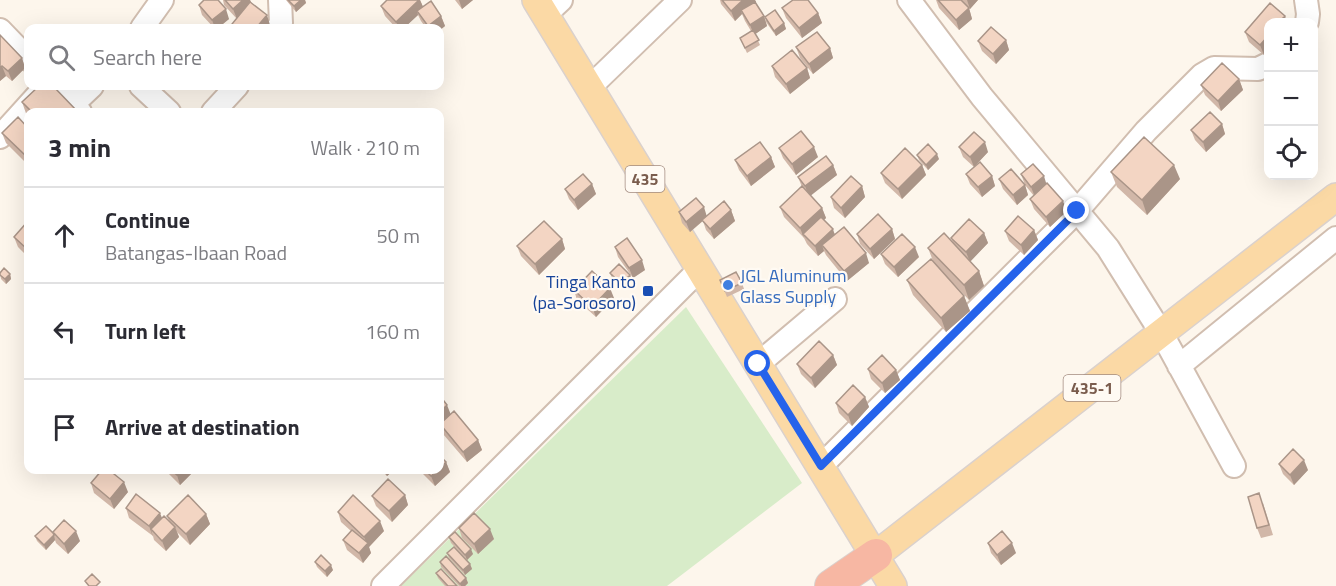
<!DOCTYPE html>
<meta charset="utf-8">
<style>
:root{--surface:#fff;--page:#f2f2f3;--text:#2b2b33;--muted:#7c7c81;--line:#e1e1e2}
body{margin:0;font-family:"Titillium Web",sans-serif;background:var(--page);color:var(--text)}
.controls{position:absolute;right:18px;top:18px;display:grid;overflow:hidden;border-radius:12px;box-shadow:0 6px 24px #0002}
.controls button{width:54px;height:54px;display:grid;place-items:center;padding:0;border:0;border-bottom:2px solid var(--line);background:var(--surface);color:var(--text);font:30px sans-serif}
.stop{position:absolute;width:18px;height:18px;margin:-14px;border:4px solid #2563eb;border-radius:50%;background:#fff}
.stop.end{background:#2563eb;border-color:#fff;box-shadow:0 2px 6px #0008}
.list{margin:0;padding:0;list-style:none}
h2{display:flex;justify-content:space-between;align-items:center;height:78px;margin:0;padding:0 24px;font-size:26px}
h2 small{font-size:20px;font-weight:400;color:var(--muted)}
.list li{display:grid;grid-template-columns:39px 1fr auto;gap:18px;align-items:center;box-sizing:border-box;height:96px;padding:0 24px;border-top:2px solid var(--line)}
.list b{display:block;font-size:22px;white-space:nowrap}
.list p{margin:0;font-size:20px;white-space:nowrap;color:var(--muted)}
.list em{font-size:20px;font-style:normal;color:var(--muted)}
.icon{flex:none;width:33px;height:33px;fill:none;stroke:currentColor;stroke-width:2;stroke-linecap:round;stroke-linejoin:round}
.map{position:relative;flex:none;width:1336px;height:586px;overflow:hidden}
.search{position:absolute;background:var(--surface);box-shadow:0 6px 24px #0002;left:24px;top:24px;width:420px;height:66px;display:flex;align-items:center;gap:15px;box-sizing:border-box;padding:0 21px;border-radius:12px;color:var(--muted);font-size:22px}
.panel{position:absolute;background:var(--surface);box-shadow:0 6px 24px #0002;left:24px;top:108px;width:420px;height:366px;border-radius:12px}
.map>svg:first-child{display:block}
.green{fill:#d8ecc9}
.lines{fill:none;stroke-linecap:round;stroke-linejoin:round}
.minor-casing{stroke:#d1beb0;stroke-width:26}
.major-casing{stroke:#dad1cd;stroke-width:30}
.highway-casing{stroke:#dad1cd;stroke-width:34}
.minor{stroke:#fff;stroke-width:22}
.major{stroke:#fbd9a5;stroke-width:27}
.highway{stroke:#f7b7a3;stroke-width:32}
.wall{fill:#d1b7a8}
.shaded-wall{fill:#aa9588}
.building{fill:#f3d5c3;stroke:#aa9588;stroke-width:1.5}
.route{stroke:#2563eb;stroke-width:8}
.shop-dot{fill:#3f7fe0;stroke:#fffaf3;stroke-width:2}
.transit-dot{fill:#1a4fb4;stroke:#fffaf3;stroke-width:2}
.labels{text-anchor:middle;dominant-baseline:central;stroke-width:4.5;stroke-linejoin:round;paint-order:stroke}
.shield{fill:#fffaf3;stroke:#a28b7f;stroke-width:1.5}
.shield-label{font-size:16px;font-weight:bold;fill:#7a5c4d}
.shop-label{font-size:18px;fill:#366cbe;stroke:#fffaf3;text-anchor:start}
.transit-label{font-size:18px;fill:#164399;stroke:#fffaf3;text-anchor:end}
</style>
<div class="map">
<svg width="1336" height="586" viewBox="0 0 1336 586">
<rect width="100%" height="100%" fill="#fdf6ec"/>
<!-- green -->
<path class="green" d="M686,307L802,483L667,586H401Z"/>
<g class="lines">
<defs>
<path id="minor" d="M909,0L982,97L1108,248L1162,334L1234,466
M1306,0L1308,14L1307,22
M545,15L561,0
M142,28L162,0
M278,28L281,23L280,0
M0,30L28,59
M54,86L80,112
M141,86L169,112
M589,88L680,0
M73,104L92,86
M213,112L237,86
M0,137L46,86
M758,364L835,299
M1179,366L1336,238
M821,466L1077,211L1146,131L1202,75L1214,68L1258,69L1268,64
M383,586L700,269"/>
<path id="major" d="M536,0L893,586
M876,555L1336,197"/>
<path id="highway" d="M831,586L876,555"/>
</defs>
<!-- minor casing -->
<use href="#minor" class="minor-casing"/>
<!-- major casing -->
<use href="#major" class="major-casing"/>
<!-- highway casing -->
<use href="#highway" class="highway-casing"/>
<!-- minor -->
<use href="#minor" class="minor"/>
<!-- major -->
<use href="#major" class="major"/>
<!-- highway -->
<use href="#highway" class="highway"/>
</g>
<!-- wall -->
<path class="wall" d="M223,0H250L251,2L270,25L267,28H234L232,24L237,19L224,5Z
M286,0H305L306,3L296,12Z
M387,0H420L423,7L441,16L445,26L440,30V28H426L421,21L418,15L404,28H396L385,16L381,6Z
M455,0H473L462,9Z
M720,0H755L756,2L755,3L764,16L767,26L755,34L760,45L747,53L740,38L751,31L745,21L742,14L735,21L721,4Z
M936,0H978L970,9L963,2L969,8L972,19L959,30L939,8Z
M199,5L229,19L218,28H214L202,15Z
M782,8L818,13L822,23L802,38L786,18Z
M765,17L784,23L786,29L776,36L766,22Z
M1269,22V50L1264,55L1249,42L1245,32Z
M0,35L22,58L25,68L12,81L6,76L0,81Z
M1006,40L1009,50L996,64L982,51L978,41Z
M796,47L830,48L833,58L813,74L800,58Z
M772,66L807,68L810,78L790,94L775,77Z
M1239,79L1243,90L1221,111L1205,95L1201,85Z
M22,102L77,111L78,112H28V119Z
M1222,124L1225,134L1206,152L1195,140L1191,130Z
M28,128V165L6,143L2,133Z
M959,147L988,152L974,167L963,157Z
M779,148L818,157L796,175L783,158Z
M917,155L939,159L928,170L919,160Z
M771,157L775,167L751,186L739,170L735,160Z
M833,165L837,175L810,195L822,208L826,218L824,220L835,234L869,263L847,281L826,255L824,251L818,256L807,244L804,238L784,217L780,207L802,187L798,177Z
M922,165L926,175L902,199L885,183L881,173Z
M1111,172L1180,179L1147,215L1117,187Z
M966,174L992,176L995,186L982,197L970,184Z
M1021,174L1047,184L1067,211L1050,227L1034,209L1030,199L1034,196L1025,185Z
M999,179L1025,185L1028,195L1017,205L1003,189Z
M592,184L596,194L578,210L569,199L565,189Z
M862,186L865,197L845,218L834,208L831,197Z
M731,210L735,221L714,239L706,230L703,221L690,232L682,223L679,212L707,216Z
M28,221V257L18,247L14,237Z
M892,229L895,239L874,259L860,244L857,234Z
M1034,230L1038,240L1024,255L1009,241L1005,231Z
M984,233L988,243L970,261L979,271L984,286L969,300L952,282L964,296L970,311L946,332L913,295L907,280L933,261L928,248L953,243L951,238Z
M562,239L565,249L539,275L521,256L517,246Z
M615,247L645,270L633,278L618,257Z
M881,254L919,257L898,277L885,264Z
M0,273L10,274L11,279L6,284L1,279Z
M610,273L630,275L632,280L623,289L612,278Z
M720,280L742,283L744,289L727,297Z
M574,290L614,298L596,317L577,300Z
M833,355L837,365L815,388L801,374L797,364Z
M868,369L896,370L900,380L885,393L871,379Z
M865,397L869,407L852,426L839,413L836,403Z
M451,414L478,440L482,450L467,462L443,434L440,425Z
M446,462L450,472L435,486L419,470H440Z
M1279,464L1308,470L1294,485L1283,474Z
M165,470H195L180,485Z
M381,470H394L387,476Z
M91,483L128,492L114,509L94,493Z
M405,495L408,505L392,522L376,506L372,496Z
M1263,503L1273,535L1261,538L1257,528Z
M126,508L162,518L169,521L167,516L206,514L210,524L190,545L177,532L179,537L166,551L154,540L153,536L129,518Z
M338,512L384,531L369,547L371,553L363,563L347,550L343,540L351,531L341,522Z
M459,528L494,539L478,554L462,538Z
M53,533L80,541L68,554L56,543L55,540L46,550L37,541L35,536Z
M449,537L473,554L467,560L451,543Z
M988,543L1016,553L1001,565L991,553Z
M447,553L470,564L472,569L465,575L449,558Z
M315,562L333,570L327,577L317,567Z
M440,562L466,578L468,583L465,586H459L441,567Z
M436,573L457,586H445L438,578Z"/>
<!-- shaded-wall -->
<path class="shaded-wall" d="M243,0H250L252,5L237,19L233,9Z
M301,0H305L306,3L296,12L294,6Z
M419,0H420L424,9L417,11L418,15L404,28H399L396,22Z
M459,0H473L462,9Z
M743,0H755L756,2L743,14L741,10L742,14L735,21L731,11Z
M967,0H978L970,9Z
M969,8L972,19L959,30L956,20Z
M226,9L229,19L218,28H215L212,20Z
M818,13L822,23L802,38L799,28Z
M267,15L270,25L267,28H256Z
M441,16L445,26L440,30V28H429L428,26Z
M764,16L767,26L754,35L750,25Z
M1285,16L1287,22H1279Z
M784,23L786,29L776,36L774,31Z
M1269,35V50L1264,55L1260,45Z
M1006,40L1009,50L996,64L993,54Z
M830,48L833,58L813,74L809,64Z
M22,58L25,68L12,81L8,71Z
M2,66L6,76L0,81V68Z
M807,68L810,78L790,94L786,84Z
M1239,79L1243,90L1221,111L1218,101Z
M1222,124L1225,134L1206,152L1203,142Z
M985,142L988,152L974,167L970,157Z
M814,147L818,157L796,175L792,164Z
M28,151V165L25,155Z
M937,154L939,159L928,170L926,165Z
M771,157L775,167L751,186L747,176Z
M833,165L837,175L809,197L805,186Z
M922,165L926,175L902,199L898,189Z
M1174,165L1180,179L1147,215L1142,200Z
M992,176L995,186L982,197L978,187Z
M1044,176L1047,186L1035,197L1031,187Z
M592,184L596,194L578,210L574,200Z
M1025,185L1028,195L1017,205L1013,195Z
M862,186L865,197L845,218L841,208Z
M1063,201L1067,211L1050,227L1046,217Z
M704,207L707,217L690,232L686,222Z
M822,208L826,218L806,237L803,234L804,238L800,228Z
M731,210L735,221L714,239L710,229Z
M833,229L836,239L822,245L824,251L818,256L815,246Z
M892,229L895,239L874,259L870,249Z
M1034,230L1038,240L1024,255L1021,245Z
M984,233L988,243L970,262L966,252Z
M562,239L565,249L539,275L535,264Z
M915,247L919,257L898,277L894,267Z
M866,253L869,263L847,281L844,271Z
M642,260L645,270L633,278L629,268Z
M979,271L984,286L969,300L964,285Z
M10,274L11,279L6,284L5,279Z
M630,275L632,280L623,289L621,284Z
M610,288L614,298L596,317L592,307Z
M964,296L970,311L946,332L941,318Z
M833,355L837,365L815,388L811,378Z
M896,370L900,380L885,393L882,383Z
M865,397L869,407L852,426L848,415Z
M447,405L451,415L440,425V412Z
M478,440L482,450L467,462L463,452Z
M1304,460L1308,470L1294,485L1290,475Z
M446,462L450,472L435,486L431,476L440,470Z
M182,470H195L180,485L177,475Z
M384,470H394L387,476Z
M124,482L128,492L114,509L110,499Z
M405,495L408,505L392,522L389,511Z
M160,513L164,523L151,529L153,537L149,526Z
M206,514L210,524L190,545L186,534Z
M380,521L384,531L369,547L371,553L363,563L359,553L367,544L364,537Z
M175,527L179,537L166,551L162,541Z
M490,529L494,539L478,554L474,544Z
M76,531L80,541L68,554L64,544Z
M54,535L55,540L46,550L44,545Z
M1012,543L1016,553L1001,565L997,555Z
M471,549L473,554L467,560L465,555Z
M470,564L472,569L465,575L463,570Z
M331,565L333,570L327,577L325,571Z
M466,578L468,583L465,586H461L460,584Z"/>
<!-- building -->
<path class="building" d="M204,0H218L226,9L212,20L199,5Z
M225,0H243L233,9Z
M288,0H301L294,6Z
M387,0H419L396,22L381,6Z
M722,0H743L731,11Z
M793,0H808L818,13L799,28L782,8Z
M938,0H961L969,8L956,20Z
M431,1L441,16L428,26L417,11Z
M250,2L267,15L256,28H238L232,24Z
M755,2L764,16L750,25L741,10Z
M1270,3L1285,16L1279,22H1269V35L1260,45L1245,32Z
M775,10L784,23L774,31L765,17Z
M991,27L1006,40L993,54L978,41Z
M753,30L759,40L745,48L740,38Z
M817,32L830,48L809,64L796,47Z
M0,35L22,58L8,71L2,66L0,68Z
M792,50L807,68L786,84L772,66Z
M1222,63L1239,79L1218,101L1201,85Z
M39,86H53L77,111L76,112H32L22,102Z
M1210,112L1222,124L1203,142L1191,130Z
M18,117L28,128V151L25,155L2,133Z
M801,131L814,147L792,164L779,148Z
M974,132L985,142L970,157L959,147Z
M1144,137L1174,165L1142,200L1111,172Z
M760,142L771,157L747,176L735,160Z
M928,144L937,154L926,165L917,155Z
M905,148L922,165L898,189L881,173Z
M826,156L833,165L805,186L798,177Z
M980,162L992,176L978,187L966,174Z
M1033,164L1044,176L1031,187L1021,174Z
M1011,169L1025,185L1013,195L999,179Z
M583,174L592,184L574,200L565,189Z
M851,176L862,186L841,208L831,197Z
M1047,183L1063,201L1046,217L1030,199Z
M802,186L822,208L800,228L780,207Z
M696,198L704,207L686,222L679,212Z
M724,201L731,210L710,229L702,220Z
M878,214L892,229L870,249L857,234Z
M1018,216L1034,230L1021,245L1005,231Z
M821,217L833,229L815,246L803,234Z
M969,219L984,233L966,252L951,238Z
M28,221V248L27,249L14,237Z
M544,221L562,239L535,264L517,246Z
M844,227L866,253L844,271L822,245Z
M944,233L979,271L964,285L928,248Z
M902,234L915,247L894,267L881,254Z
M627,238L642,260L629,268L615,247Z
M931,259L964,296L941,318L907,280Z
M619,264L630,275L621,284L610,273Z
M4,268L10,274L5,279L0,275V273Z
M592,271L610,288L592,307L574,290Z
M736,272L742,283L725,291L720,280Z
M819,341L833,355L811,378L797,364Z
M882,355L896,370L882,383L868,369Z
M853,385L865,397L848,415L836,403Z
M440,396L447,405L440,412Z
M454,411L478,440L463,452L440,424Z
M1293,449L1304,460L1290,475L1279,464Z
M440,456L446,462L440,468Z
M102,470H109L124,482L110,499L91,483Z
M171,470H182L177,475Z
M425,470H438L431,476Z
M388,479L405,495L389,511L372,496Z
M1259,493L1269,525L1257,528L1248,497Z
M136,494L160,513L149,526L126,508Z
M188,495L206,514L186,534L167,516Z
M353,495L380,521L364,537L338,512Z
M474,513L490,529L474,544L459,528Z
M164,516L175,527L162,541L151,529Z
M64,520L76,531L64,544L53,532Z
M46,526L53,533L54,535L44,545L35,536Z
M352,530L368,543L359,553L343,540Z
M1002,531L1012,543L997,555L988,543Z
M455,532L471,549L465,555L449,537Z
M454,547L470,564L463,570L447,553Z
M321,555L331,565L325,571L315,562Z
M446,556L466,578L460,584L440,562Z
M441,569L457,586H448L436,573Z
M92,574L100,582L96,586H89L85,581Z"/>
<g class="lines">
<!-- route -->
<path class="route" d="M758,364L821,466L1077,211"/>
</g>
<!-- markers -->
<circle class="shop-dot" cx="728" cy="285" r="6"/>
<rect class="transit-dot" x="642" y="285" width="12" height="12" rx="3"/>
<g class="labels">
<!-- shield labels -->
<g class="shield">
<rect x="625.5" y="166" width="39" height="26" rx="4.5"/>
<rect x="1063.5" y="375" width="57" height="26" rx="4.5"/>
</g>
<g class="shield-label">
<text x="645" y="179">435</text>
<text x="1092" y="388">435-1</text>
</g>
<!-- shop labels -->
<g class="shop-label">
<text x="740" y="275">JGL Aluminum<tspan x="740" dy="21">Glass Supply</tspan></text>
</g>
<!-- transit labels -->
<g class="transit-label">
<text x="636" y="281">Tinga Kanto<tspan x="636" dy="21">(pa-Sorosoro)</tspan></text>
</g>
</g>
</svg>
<div class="controls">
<button>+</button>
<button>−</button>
<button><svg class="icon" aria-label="locate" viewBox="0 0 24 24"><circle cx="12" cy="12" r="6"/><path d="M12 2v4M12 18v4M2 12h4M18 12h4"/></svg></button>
</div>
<div class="stop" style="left:758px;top:364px"></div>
<div class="stop end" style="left:1077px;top:211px"></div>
<div class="search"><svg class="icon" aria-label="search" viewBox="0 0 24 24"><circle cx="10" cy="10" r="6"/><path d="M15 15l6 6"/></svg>Search here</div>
<section class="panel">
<h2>3 min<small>Walk · 210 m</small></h2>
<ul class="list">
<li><svg class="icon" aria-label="ahead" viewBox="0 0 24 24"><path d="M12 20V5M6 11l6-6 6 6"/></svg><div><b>Continue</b><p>Batangas-Ibaan Road</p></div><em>50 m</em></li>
<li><svg class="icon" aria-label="left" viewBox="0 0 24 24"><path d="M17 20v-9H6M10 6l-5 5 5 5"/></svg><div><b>Turn left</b></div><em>160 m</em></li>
<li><svg class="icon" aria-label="arrive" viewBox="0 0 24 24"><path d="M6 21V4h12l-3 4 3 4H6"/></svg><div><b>Arrive at destination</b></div></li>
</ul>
</section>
</div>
